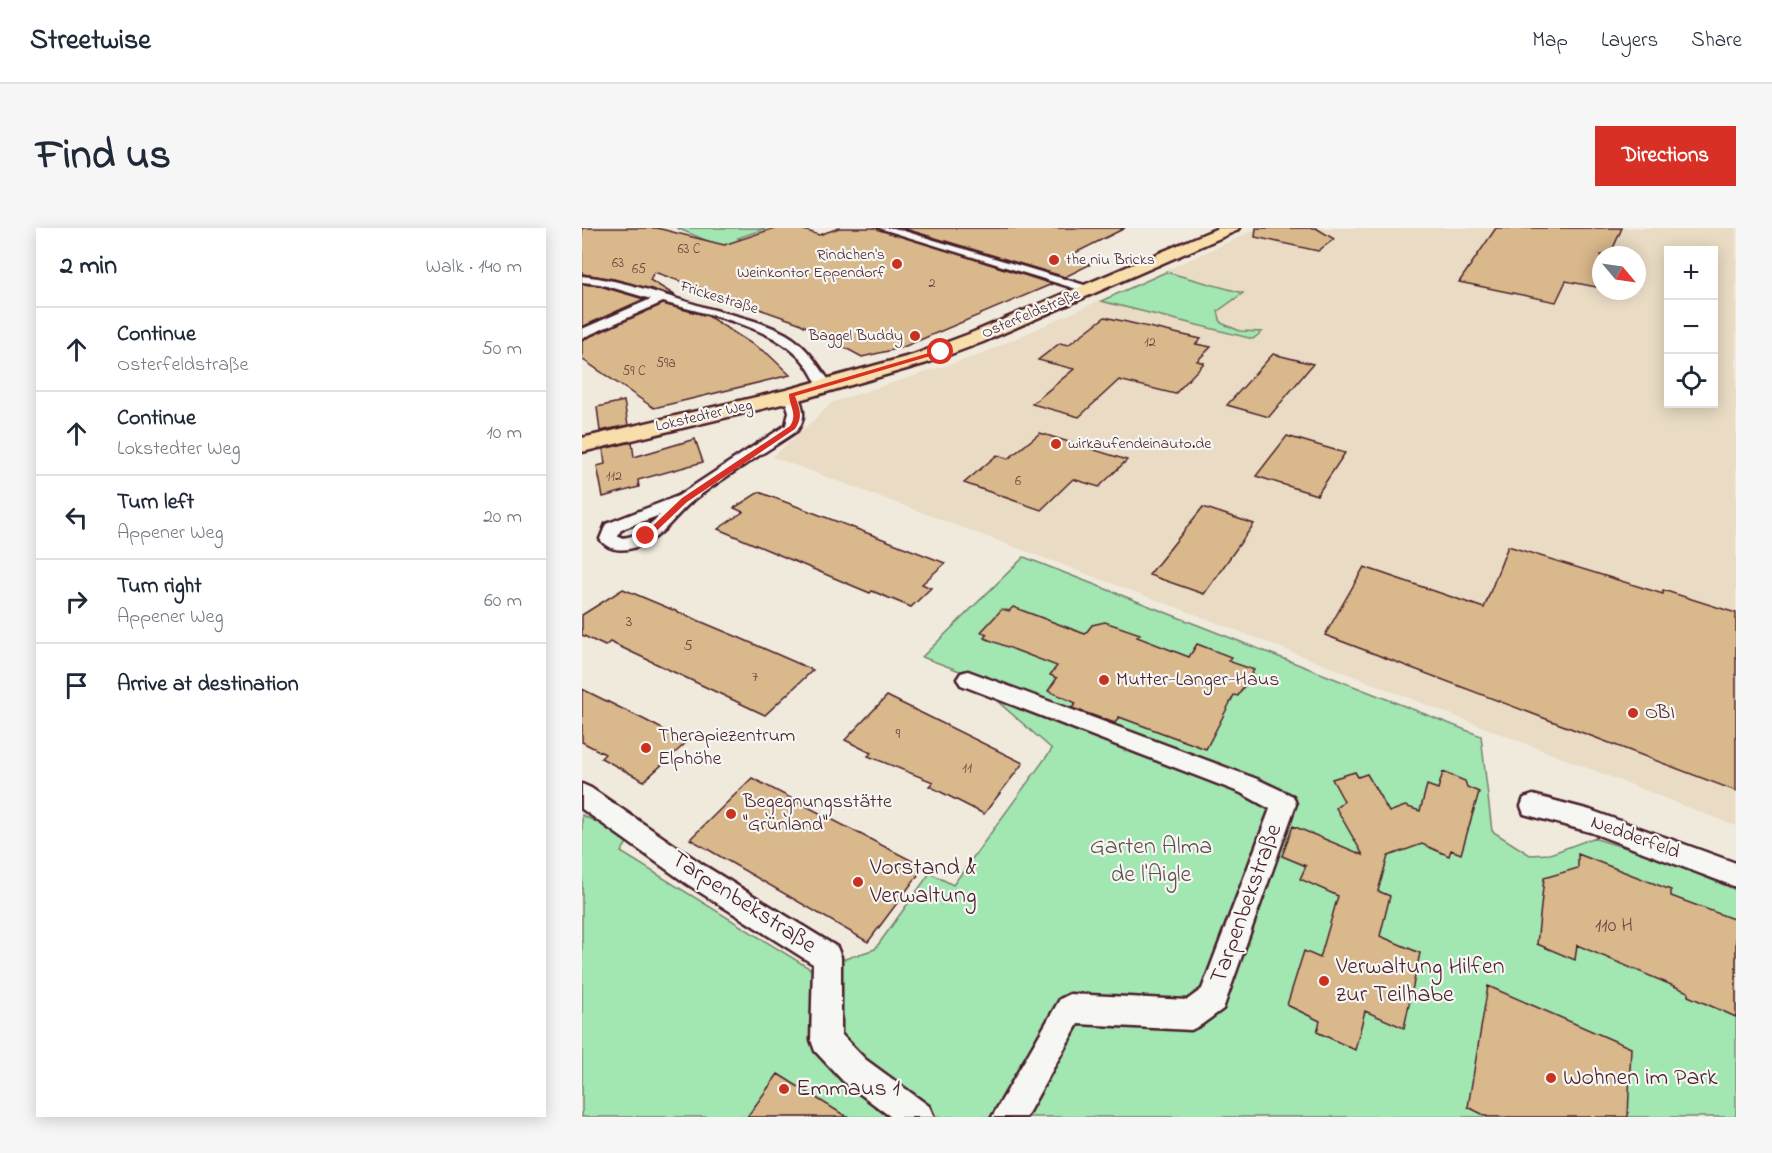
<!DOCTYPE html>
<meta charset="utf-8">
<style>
:root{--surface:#fff;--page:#f6f6f7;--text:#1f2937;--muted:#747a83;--line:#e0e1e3;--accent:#d93025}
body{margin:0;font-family:"Indie Flower",sans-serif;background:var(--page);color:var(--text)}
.controls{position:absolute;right:18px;top:18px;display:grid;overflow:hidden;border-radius:0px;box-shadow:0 3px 15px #0003}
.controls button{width:54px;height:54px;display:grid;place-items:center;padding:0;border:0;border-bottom:2px solid var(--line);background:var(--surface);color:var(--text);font:30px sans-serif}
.compass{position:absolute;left:1010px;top:18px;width:54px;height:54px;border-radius:50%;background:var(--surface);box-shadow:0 3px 15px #0003;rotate:119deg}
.stop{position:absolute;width:18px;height:18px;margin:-14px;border:4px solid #d93025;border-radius:50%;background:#fff}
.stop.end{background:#d93025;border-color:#fff;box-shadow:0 2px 6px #0008}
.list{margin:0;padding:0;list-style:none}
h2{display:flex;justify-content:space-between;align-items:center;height:78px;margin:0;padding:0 24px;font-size:26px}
h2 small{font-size:20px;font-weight:400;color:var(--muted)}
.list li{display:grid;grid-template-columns:39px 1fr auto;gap:18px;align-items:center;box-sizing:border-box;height:84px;padding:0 24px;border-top:2px solid var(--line)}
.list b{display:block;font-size:22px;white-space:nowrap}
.list p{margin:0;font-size:20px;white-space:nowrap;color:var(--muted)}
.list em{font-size:20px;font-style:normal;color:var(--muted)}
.icon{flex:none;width:33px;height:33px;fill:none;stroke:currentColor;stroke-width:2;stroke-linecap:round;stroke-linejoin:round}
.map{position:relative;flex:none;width:1154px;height:889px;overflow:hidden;border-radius:0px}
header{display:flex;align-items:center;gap:36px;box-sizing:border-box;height:84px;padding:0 30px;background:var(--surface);border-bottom:2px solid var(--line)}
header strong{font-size:28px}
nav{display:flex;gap:33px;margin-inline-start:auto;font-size:21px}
.intro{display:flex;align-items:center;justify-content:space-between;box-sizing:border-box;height:144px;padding:0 36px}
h1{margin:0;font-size:42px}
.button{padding:15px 27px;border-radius:0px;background:var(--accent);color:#fff;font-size:21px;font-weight:700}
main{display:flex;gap:36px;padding:0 36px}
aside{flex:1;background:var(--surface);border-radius:0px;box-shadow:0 3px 15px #0003}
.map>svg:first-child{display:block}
.built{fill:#e9dbc4;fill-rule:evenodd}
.green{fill:#a2e6b2;stroke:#76826e;stroke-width:1.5}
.building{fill:#d9b88b;stroke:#4a1f2b;stroke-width:1.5}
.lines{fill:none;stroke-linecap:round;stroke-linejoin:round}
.street-casing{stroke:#4a1f2b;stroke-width:5}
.primary-casing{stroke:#4a1f2b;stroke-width:5}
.street{fill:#f6f6f2;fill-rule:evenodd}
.primary{fill:#f8deab;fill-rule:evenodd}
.route{fill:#d93025}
.poi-dot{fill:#c8321e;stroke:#f6f6f2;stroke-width:2}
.labels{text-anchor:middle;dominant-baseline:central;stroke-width:4.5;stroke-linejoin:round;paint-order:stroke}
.far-number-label{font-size:14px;fill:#6e4543}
.far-poi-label{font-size:16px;fill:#4a1f2b;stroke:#f6f6f2;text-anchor:end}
.far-street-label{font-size:16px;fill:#4a1f2b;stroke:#f6f6f2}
.number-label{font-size:16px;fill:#6e4543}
.poi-label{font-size:20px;fill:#4a1f2b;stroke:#f6f6f2;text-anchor:start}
.street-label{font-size:20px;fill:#4a1f2b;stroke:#f6f6f2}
.near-number-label{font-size:20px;fill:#6e4543}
.near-park-label{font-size:24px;fill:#60514d;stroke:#f6f6f2}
.near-poi-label{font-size:24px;fill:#4a1f2b;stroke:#f6f6f2;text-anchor:start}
.near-street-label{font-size:24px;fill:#4a1f2b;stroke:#f6f6f2}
</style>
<header>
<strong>Streetwise</strong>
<nav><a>Map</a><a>Layers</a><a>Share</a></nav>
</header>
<div class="intro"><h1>Find us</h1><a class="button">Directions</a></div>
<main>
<aside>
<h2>2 min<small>Walk · 140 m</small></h2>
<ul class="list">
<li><svg class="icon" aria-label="ahead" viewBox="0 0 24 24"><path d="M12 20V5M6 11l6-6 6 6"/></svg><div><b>Continue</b><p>Osterfeldstraße</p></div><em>50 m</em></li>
<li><svg class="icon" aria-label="ahead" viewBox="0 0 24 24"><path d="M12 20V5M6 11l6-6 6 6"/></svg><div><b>Continue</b><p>Lokstedter Weg</p></div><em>10 m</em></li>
<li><svg class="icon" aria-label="left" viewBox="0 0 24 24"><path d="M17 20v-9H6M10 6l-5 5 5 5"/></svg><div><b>Turn left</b><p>Appener Weg</p></div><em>20 m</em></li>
<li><svg class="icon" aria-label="right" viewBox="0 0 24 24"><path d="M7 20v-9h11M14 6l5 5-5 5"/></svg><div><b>Turn right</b><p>Appener Weg</p></div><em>60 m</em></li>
<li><svg class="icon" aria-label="arrive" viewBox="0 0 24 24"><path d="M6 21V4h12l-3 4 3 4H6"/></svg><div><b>Arrive at destination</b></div></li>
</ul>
</aside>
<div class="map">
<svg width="1154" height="889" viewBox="0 0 1154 889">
<rect width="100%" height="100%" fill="#f0eadd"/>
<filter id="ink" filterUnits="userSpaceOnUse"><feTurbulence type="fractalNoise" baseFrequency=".0167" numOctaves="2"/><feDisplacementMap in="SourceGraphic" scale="12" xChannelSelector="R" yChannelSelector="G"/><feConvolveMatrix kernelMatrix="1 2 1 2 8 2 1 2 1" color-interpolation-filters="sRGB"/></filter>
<g filter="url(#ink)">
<!-- built -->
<path class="built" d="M677,0H1154V598L615,387L191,229L251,174L397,127ZM1086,22H1132V176H1086ZM1019,27H1055V63H1019Z"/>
<!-- green -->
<path class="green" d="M95,0H185L156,10L184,22L165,30Z
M584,44L661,65L636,83L639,95L658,103L680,104L671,111L519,73Z
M442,329L899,508L910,603L948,627L968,626L1011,610L1080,631L1154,662V889H0V587L48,610L39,624L230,742L293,721L348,645L371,657L470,521L383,445L340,429Z"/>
<!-- building -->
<path class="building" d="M0,0H75L142,17L193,0H216L237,7L257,0H295L470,56L319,120L280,129L217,95L72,44L68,52L94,68L32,51L0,46Z
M320,0H543L485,29L509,36L483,49Z
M674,0H734L752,11L736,23L673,9Z
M914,0H1040L1028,27H1019V48L1014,59L984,53L974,74L877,54Z
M0,56L18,58L62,71L0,99Z
M81,76L126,88L186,126L208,147L72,180L0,131V112Z
M523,89L619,111L614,116L629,119L615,133L622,135L593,166L537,152L497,189L450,176L492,141L456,132L478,115L486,117Z
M691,126L731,136L687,189L645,177Z
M42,173L46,197L18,203L15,179Z
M458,205L545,232L517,259L491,251L459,282L382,255L415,227L426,231Z
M705,208L763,225L735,267L674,248Z
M113,211L121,234L56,252L57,259L21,269L15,238L23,236L21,221L50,214L52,229Z
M177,264L293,308L363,335L340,356L349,360L329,379L290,363L288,365L136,301L161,284L152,280Z
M621,279L672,296L622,366L567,347Z
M926,318L1081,366V362L1154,385V563L743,407L782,339L902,380Z
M41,361L158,410L231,442L183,487L28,414L23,418L0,407V387Z
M431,379L503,406L510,397L523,394L558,406L555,409L607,429L615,416L649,429L646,433L672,442L656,468L652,467L624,521L537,489L533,495L490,480L494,475L466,463L475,450L468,447L475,438L402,410L405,406L399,404L420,381L427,383Z
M0,461L63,492L105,514L62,553L19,530L23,526L0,514Z
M305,468L441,535L402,586L347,558L351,554L286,528L289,525L263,512Z
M773,544L776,549L785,546L807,584L823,578L838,583L845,557L856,561L861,544L883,553L885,559L897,564L879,626L869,622L867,628L840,616L806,628L796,663L808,668L798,708L838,725L822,800L783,783L773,822L735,804L738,793L705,777L722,723L738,730L756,668L718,651L724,638L700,628L711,598L781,627L754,580L762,573L750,551Z
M170,550L342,639L286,714L108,611Z
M996,626L1089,662V668L1154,692V789L1106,768V764L995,717L993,732L955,716L962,650L996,640Z
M906,758L1049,820L1046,889H906L886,879Z
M196,846L265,889H165Z"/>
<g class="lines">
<defs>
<path id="street" d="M297,0H312L509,59L511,61L509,63H501Z
M0,48C42,52 84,68 125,80C151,87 180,93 204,106C225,118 237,138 250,157L248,160H238C231,150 226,137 217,129C186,97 123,86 81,74L0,110V101L69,71L18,56L0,54Z
M209,163L216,167C222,181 224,190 215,203C181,226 140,249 108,275C92,289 80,309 60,317C46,323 27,325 18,311L24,296L96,268L204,197L207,184L202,167ZM78,287C67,297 52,313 36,309L38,303L43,300Z
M386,443L675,551L711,568L714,576L641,781L619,797L609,802L496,796L444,889H410L478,771L488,766L605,772L620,761L688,581L659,565L379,457L375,451L379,445Z
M0,556L9,560L123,638L255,719L259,729V806L283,831L347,878L352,889H309L261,853L233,823L229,812L231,736L105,656L0,581Z
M951,567L1008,582L1154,635V659L1008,604L942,586L939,578L942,570Z"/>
<path id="primary" d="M636,0H657L654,3L401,114L345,135L217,172L0,224V210L204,162L331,127L387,106Z"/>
</defs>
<!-- street casing -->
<use href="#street" class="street-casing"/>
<!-- primary casing -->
<use href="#primary" class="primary-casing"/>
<!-- street -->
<use href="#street" class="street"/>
<!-- primary -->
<use href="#primary" class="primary"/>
</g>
</g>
<!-- route -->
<path class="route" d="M357,122L362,124L213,168C218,182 221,189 213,201L105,274L67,310L60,308L100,270L208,198C216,186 207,178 207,166Z"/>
<!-- markers -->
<g class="poi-dot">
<circle cx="472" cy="32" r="6"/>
<circle cx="315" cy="36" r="6"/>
<circle cx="333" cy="108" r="6"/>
<circle cx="474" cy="216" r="6"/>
<circle cx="522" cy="452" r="6"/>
<circle cx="1051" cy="485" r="6"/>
<circle cx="64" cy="520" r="6"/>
<circle cx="149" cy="586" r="6"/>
<circle cx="276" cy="654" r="6"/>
<circle cx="742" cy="753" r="6"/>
<circle cx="969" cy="850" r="6"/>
<circle cx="202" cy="861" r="6"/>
</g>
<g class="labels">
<!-- far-number labels -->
<g class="far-number-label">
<text x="107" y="21">63 C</text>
<text x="36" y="35">63</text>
<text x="57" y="41">65</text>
<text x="350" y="55">2</text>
<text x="568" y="114">12</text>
<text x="84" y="135">59a</text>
<text x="52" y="143">59 C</text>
<text x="32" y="248">112</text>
<text x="436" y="253">6</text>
</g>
<!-- far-poi labels -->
<g class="far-poi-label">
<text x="303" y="27">Rindchen's<tspan x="303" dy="18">Weinkontor Eppendorf</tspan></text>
<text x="484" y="32" text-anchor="start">the niu Bricks</text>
<text x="321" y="108">Baggel Buddy</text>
<text x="486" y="216" text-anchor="start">wirkaufendeinauto.de</text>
</g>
<!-- far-street labels -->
<g class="far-street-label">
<text transform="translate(137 70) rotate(17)">Frickestraße</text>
<text transform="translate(449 86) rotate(-23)">Osterfeldstraße</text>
<text transform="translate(122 188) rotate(-13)">Lokstedter Weg</text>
</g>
<!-- number labels -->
<g class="number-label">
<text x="47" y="394">3</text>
<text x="106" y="418">5</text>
<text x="173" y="449">7</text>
<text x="316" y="506">9</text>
<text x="385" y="540">11</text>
</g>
<!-- poi labels -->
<g class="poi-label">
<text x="534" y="452">Mutter-Langer-Haus</text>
<text x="1063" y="485">OBI</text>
<text x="76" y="508">Therapiezentrum<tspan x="76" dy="23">Elphöhe</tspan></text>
<text x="161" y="574">Begegnungsstätte<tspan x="161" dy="23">"Grünland"</tspan></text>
</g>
<!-- street labels -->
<g class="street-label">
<text transform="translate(1053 610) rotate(20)">Nedderfeld</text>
</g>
<!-- near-number labels -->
<g class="near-number-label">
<text x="1032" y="698">110 H</text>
</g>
<!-- near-park labels -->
<g class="near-park-label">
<text x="569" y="619">Garten Alma<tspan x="569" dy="28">de l'Aigle</tspan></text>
</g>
<!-- near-poi labels -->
<g class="near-poi-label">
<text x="288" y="640">Vorstand &amp;<tspan x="288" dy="28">Verwaltung</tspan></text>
<text x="754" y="739">Verwaltung Hilfen<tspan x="754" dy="28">zur Teilhabe</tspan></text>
<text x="981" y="850">Wohnen im Park</text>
<text x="214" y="861">Emmaus 1</text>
</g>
<!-- near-street labels -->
<g class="near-street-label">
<text transform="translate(161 675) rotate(33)">Tarpenbekstraße</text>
<text transform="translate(665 676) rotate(-70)">Tarpenbekstraße</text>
</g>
</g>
</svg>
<div class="controls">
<button>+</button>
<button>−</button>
<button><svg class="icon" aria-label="locate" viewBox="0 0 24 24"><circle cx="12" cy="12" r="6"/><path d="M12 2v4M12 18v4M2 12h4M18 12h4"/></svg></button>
</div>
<svg class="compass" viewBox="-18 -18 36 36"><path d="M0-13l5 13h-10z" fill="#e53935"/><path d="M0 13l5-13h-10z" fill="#747a83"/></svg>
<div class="stop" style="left:359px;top:124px"></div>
<div class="stop end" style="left:64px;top:308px"></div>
</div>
</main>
